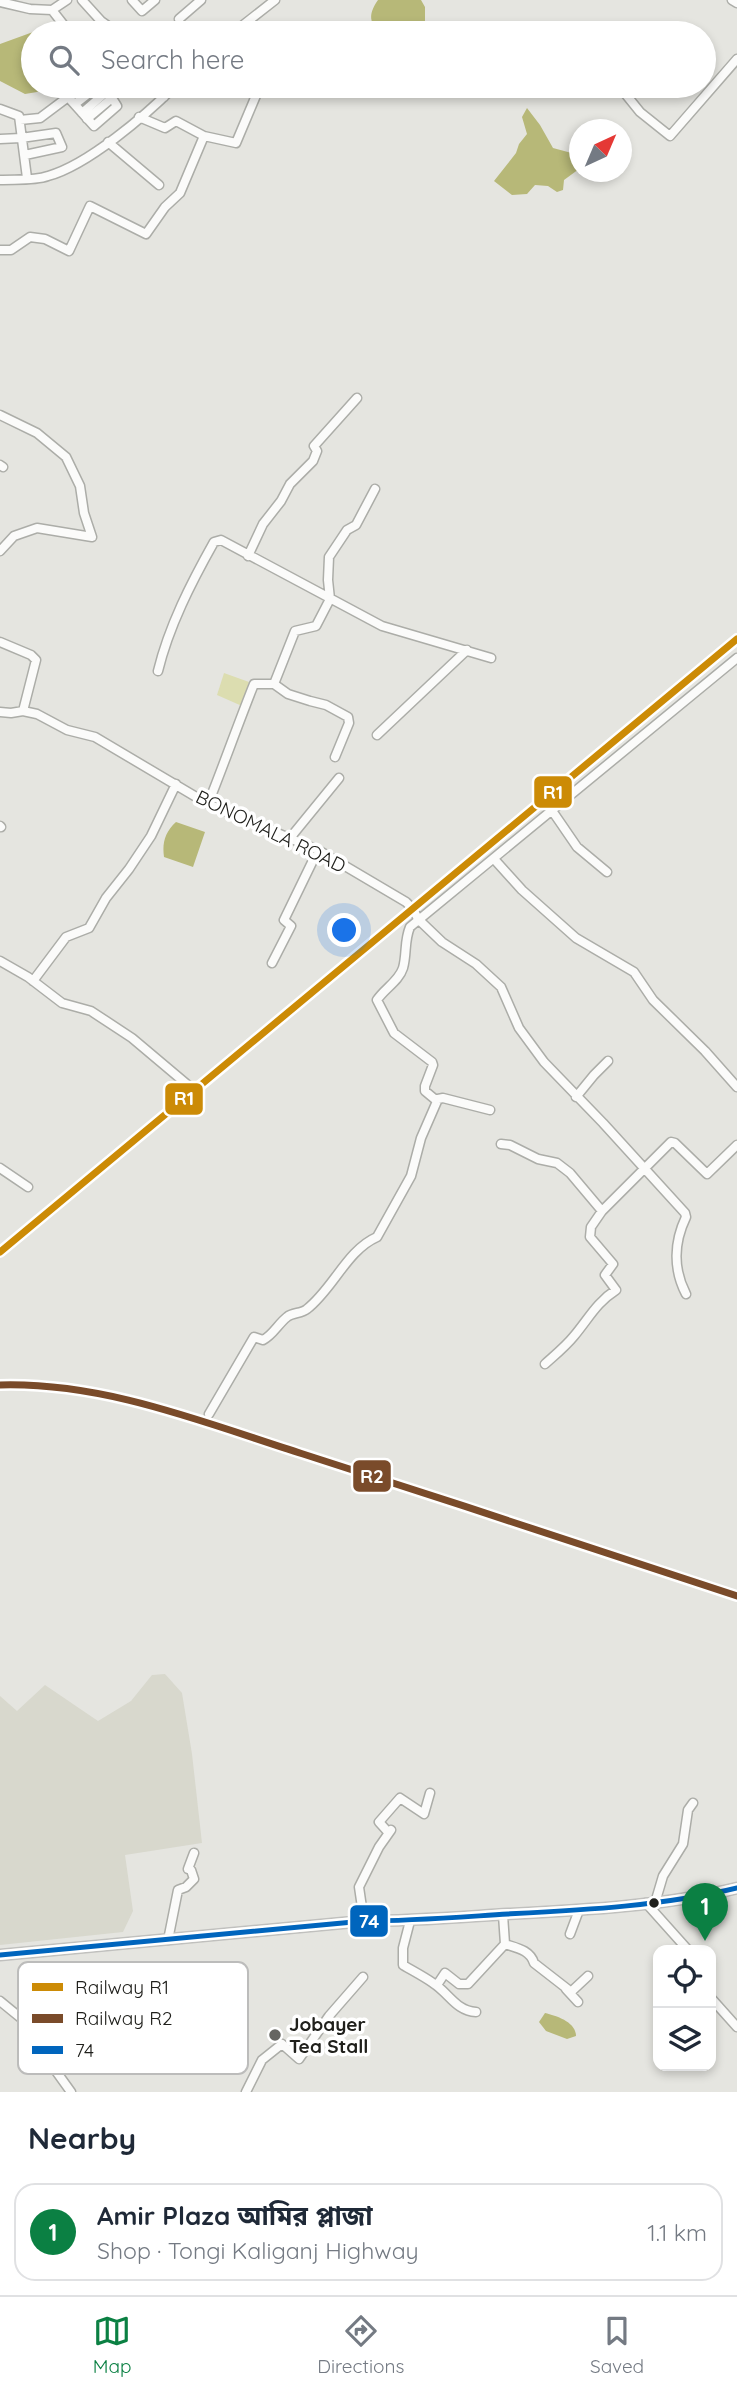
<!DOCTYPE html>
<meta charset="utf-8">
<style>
:root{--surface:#fff;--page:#f2f2f3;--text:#1f2937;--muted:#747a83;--line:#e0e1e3;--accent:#0b8043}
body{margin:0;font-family:Quicksand,"Noto Sans Bengali",sans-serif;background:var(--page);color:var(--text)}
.controls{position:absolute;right:21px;bottom:21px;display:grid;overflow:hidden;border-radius:14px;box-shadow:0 4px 10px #0003}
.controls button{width:63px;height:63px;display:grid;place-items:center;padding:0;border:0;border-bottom:2px solid var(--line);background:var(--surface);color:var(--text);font:35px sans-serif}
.compass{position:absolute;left:569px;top:119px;width:63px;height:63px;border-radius:50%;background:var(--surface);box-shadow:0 4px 10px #0003;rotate:44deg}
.you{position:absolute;left:345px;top:931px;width:24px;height:24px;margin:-18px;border:5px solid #fff;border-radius:50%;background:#1a73e8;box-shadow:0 0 0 10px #1a73e833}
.badge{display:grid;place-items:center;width:46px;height:46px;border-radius:50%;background:var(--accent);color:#fff;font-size:23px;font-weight:700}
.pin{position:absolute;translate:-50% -58px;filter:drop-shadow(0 2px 4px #0008)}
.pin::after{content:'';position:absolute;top:37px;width:24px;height:21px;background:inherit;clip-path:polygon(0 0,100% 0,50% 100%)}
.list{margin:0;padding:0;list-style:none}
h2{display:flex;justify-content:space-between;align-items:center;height:91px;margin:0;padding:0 28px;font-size:30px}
h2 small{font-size:23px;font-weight:400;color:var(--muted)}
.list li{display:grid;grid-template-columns:46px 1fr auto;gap:21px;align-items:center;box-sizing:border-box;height:98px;margin:0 14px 14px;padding:0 14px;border:2px solid var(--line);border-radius:21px}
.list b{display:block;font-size:26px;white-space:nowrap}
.list p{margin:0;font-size:23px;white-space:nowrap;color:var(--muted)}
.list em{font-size:23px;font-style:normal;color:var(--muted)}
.icon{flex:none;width:38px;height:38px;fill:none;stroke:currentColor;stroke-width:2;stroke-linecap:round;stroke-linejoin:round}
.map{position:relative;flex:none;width:737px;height:2092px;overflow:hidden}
.search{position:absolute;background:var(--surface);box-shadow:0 4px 10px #0003;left:21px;right:21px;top:21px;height:77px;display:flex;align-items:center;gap:18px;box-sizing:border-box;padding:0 24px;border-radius:38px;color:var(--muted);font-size:26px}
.sheet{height:203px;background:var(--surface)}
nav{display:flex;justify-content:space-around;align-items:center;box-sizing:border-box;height:98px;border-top:2px solid var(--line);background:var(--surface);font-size:19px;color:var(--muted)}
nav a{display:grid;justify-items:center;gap:4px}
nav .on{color:var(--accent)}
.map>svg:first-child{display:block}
.built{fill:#d8d8cd}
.green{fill:#dcddb0}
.water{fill:#b7b878}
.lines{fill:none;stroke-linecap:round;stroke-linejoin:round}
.minor-casing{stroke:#acada8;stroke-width:11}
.major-casing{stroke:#c0c0be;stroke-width:13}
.minor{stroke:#fbfbfa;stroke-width:8}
.major{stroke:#e0e0d7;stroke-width:10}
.bus-1-casing{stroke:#fff;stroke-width:10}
.bus-1{stroke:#0065bd;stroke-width:5}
.rail-1-casing{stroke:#fff;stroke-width:12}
.rail-2-casing{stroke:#fff;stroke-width:12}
.rail-1{stroke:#cc8b06;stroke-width:7}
.rail-2{stroke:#7a4b2a;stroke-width:7}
.bus-dot{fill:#20201c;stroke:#fff;stroke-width:2.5}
.poi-dot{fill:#656561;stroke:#fff;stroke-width:2.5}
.labels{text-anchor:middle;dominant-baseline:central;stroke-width:7;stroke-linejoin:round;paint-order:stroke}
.street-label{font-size:19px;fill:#20201c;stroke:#fff}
.poi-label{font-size:19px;font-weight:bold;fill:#20201c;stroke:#fff;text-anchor:start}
.key{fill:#fff;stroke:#bcbcbb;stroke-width:2}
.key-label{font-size:19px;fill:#20201c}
.line-badge{stroke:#fff;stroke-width:2.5}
.badge-label{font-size:19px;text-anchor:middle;font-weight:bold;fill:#fff}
</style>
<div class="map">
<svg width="737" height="2092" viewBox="0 0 737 2092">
<rect width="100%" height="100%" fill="#e5e5e0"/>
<!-- built -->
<path class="built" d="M165,1674L182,1693L192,1754L202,1843L125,1855L133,1911L123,1932L0,1945V1696L17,1711L45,1685L98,1721L131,1701L152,1675Z"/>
<!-- green -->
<path class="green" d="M224,673L249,682L242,706L217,695Z"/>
<!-- water -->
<path class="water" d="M378,0H421L425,7V23C412,35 397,33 380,33C368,22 369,13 378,0Z
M33,32L41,33H33V86H47L37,92L25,94L0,81V44Z
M527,108L540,125L553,148L579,155V169L564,180L563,190L557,192L548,186L535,185L527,194L512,195L494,181L516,153L519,144L527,134L522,117Z
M176,822L205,832L193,867L164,857C162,843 165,832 176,822Z
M545,2013C557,2016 576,2022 576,2036L567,2039L546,2031L539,2022Z"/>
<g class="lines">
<defs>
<path id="minor" d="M82,0L101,21L118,33
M132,0L142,11L155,0
M732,0L737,3
M0,2L30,9L52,10L67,0
M52,10L70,33
M179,19L201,0
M233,33L275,0
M156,86L164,97
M619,86L640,112L670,136L737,59
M68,97L94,126L117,106L112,98
M75,104L98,86
M0,109L19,116L27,178
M82,113L105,93L117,86
M139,117L165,128L176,121L204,136
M87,119L112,98L109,94
M20,120L40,118L68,97L78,86
M0,139L21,138L56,133L62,147L25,155
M108,142L159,185
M0,180C15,179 34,181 48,176C88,165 146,115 175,86
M0,250H11L30,237L45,239L69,251L90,206L146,234L165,207L180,193L204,136L236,143L260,86
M0,415L37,433L66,457L80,486L84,513L92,537L37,528L14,536L0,551
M0,465L3,467
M248,556L263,524L281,501L290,484L313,461L317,451L314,446L357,398
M0,642L31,655L36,660L23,711
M158,671C169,626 191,583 214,542L221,540L382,626L491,658
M274,684L288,694L310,701L326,705L348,717L349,723L335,757
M0,712L11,713L23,711L37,714L67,730L95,737L208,804L318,850L406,902L413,909L418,919L442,942L476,964L501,987L519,1028L544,1062L603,1123L685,1213L686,1217C674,1242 673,1269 686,1294
M377,735L467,650
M208,804C224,764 238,724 254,684H274L295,631L316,626L330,599L328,580L329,557L347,530L356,525L375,489
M553,812L577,847L607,872
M0,826L1,827
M290,838L339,778
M494,859L522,890L576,938L634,972L653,1000L705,1051L737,1087
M0,961L28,977L62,1003L91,1011L132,1038L189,1086
M272,963L291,926L284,920L318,850
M33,981L66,937L89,928L106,898L129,869L151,836L176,784
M576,1097L594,1075L608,1061
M437,1101L425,1091V1086L433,1065L432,1062L394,1033L377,1000C384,989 399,981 403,968C407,954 404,941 410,927L737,658
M501,1144L510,1145L538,1159L557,1163L570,1173L602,1211L671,1142L675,1143L707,1174L737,1145
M0,1168L28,1187
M545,1364C555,1355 566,1346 574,1336C589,1318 597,1302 616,1290L605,1275L613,1264L590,1237L591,1227L602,1211
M209,1414L254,1337L263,1340C273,1335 278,1324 287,1317C293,1312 301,1314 307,1309C333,1289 347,1250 377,1237L411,1176L421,1138L438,1099L443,1098L490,1110
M388,1832L379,1822L400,1798L424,1814L430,1793
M646,1903L688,1950
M655,1903L663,1876L683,1844L688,1810L693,1803
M364,1921L359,1887L379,1847L391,1830
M410,1921L403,1948V1965C413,1971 423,1976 433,1983C449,1993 456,2011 476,2012
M570,1934L579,1910
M168,1940L178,1890L186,1887L194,1879L191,1870L188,1869L194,1853
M505,1944C517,1948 530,1950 534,1963L570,1991L573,1990L588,1976
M437,1985L445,1973L459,1984H468L505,1944L503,1915
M566,1989L578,2002
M711,1998L737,2027
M0,2001L33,2028L48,2060L71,2092
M246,2092L262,2060L282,2044L299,2059L329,2016L363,1977"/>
<path id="major" d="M0,1955L364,1921C412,1921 460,1917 508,1914C584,1910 663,1906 737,1888"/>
</defs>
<!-- minor casing -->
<use href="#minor" class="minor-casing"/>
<!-- major casing -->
<use href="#major" class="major-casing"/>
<!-- minor -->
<use href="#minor" class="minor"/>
<!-- major -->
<use href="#major" class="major"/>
<defs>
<path id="bus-1" d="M0,1955L364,1921C412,1921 460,1917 508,1914C584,1910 663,1906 737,1888"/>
</defs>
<!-- bus-1 casing -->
<use href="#bus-1" class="bus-1-casing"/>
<!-- bus-1 -->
<use href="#bus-1" class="bus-1"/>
<defs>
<path id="rail-1" d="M0,1252L737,639"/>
<path id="rail-2" d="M0,1385C105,1382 205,1423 303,1454C448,1500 593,1549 737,1596"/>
</defs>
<!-- rail-1 casing -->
<use href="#rail-1" class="rail-1-casing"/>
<!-- rail-2 casing -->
<use href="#rail-2" class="rail-2-casing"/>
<!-- rail-1 -->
<use href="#rail-1" class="rail-1"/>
<!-- rail-2 -->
<use href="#rail-2" class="rail-2"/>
</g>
<!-- markers -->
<circle class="bus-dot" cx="654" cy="1903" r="6"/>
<circle class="poi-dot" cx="275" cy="2035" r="7"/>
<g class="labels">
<!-- street labels -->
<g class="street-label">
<text transform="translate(271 831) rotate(26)">BONOMALA ROAD</text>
</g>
<!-- poi labels -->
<g class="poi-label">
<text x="289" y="2024">Jobayer<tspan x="289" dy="22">Tea Stall</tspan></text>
</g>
</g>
<!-- legend -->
<rect x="18" y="1962" width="230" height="112" rx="10" class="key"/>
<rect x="32" y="1983" width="31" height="8" fill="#cc8b06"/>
<rect x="32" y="2014" width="31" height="9" fill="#7a4b2a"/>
<rect x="32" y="2046" width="31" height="8" fill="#0065bd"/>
<g class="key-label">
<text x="75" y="1994">Railway R1</text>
<text x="75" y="2025">Railway R2</text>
<text x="75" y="2057">74</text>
</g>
<g class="line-badge">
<rect x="533" y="775" width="40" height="34" rx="7" fill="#cc8b06"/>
<rect x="164" y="1082" width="40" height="34" rx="7" fill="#cc8b06"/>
<rect x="352" y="1459" width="40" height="34" rx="7" fill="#7a4b2a"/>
<rect x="349" y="1904" width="40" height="34" rx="7" fill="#0065bd"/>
</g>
<g class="badge-label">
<text x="553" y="799">R1</text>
<text x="184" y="1105">R1</text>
<text x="372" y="1483">R2</text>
<text x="369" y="1928">74</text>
</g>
</svg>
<div class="controls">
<button><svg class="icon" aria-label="locate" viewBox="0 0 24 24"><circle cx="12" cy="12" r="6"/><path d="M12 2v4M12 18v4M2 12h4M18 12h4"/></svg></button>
<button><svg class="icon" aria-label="layers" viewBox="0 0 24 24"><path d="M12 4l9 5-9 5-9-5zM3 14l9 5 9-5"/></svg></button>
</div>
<svg class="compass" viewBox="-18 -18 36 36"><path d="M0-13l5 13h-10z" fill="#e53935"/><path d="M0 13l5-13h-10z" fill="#747a83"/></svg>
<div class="you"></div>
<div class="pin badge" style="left:705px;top:1941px">1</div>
<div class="search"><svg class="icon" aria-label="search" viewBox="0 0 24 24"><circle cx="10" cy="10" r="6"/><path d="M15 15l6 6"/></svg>Search here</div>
</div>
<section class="sheet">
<h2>Nearby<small></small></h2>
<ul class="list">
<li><span class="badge">1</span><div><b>Amir Plaza আমির প্লাজা</b><p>Shop · Tongi Kaliganj Highway</p></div><em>1.1 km</em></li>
</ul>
</section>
<nav>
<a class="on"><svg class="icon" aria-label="map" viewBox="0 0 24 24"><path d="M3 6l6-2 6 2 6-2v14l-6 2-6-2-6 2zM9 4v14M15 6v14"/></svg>Map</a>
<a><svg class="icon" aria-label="directions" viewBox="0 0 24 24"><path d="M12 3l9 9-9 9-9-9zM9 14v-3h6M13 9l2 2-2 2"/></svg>Directions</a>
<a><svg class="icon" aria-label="saved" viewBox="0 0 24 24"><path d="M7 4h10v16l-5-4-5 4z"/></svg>Saved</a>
</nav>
